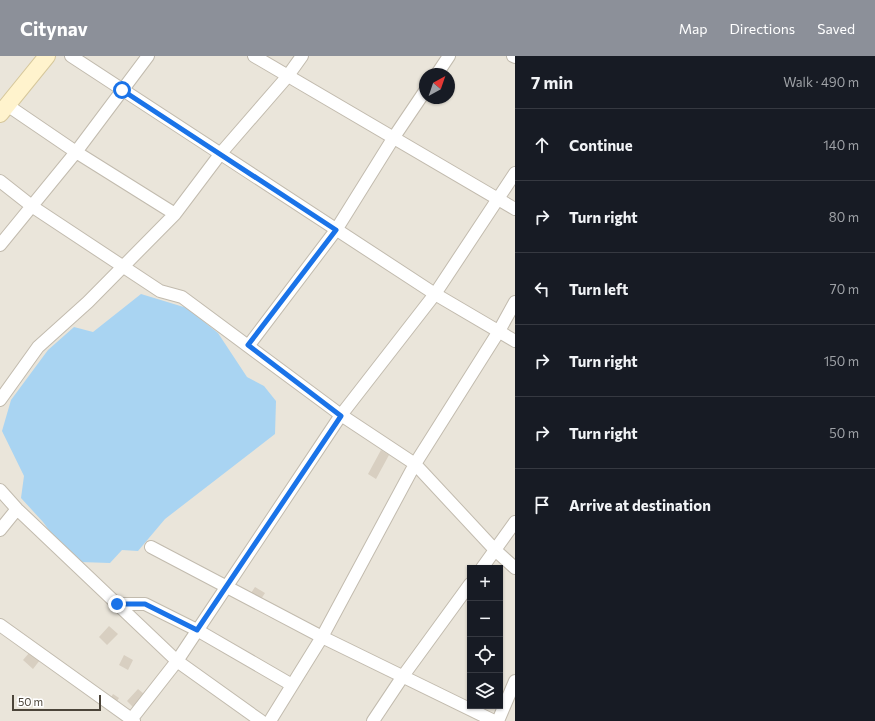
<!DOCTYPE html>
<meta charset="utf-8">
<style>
:root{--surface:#171b24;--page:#20242c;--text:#f1f3f6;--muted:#9ea1a6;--line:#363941;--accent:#8c9099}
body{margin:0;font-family:Commissioner,sans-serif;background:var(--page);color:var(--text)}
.controls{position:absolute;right:12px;bottom:12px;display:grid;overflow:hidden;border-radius:0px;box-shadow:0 1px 3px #0004}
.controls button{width:36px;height:36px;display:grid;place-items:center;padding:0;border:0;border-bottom:1px solid var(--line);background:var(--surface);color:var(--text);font:20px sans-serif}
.compass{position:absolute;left:419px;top:12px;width:36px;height:36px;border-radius:50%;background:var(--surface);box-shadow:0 1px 3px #0004;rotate:40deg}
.scale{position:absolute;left:12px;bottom:10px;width:89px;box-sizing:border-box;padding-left:4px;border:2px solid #4b4439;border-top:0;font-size:11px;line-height:14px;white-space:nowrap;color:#4b4439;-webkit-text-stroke:3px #fff;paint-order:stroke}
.stop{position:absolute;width:12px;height:12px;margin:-9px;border:3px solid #1a73e8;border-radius:50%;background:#fff}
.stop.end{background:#1a73e8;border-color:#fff;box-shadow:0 1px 4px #0008}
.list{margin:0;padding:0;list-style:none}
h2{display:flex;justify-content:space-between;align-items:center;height:52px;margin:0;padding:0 16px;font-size:17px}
h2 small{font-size:13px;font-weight:400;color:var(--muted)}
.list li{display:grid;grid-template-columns:26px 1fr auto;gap:12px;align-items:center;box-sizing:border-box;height:72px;padding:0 16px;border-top:1px solid var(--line)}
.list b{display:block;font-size:15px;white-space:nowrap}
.list em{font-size:13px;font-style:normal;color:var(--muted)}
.icon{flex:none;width:22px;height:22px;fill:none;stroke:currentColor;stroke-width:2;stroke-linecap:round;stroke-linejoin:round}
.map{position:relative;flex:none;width:515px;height:665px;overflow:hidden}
header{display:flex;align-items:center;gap:24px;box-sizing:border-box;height:56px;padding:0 20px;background:var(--accent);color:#fff}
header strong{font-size:19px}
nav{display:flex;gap:22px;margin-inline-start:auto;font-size:14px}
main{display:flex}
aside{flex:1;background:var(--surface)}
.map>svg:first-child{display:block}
.residential{fill:#eae5da;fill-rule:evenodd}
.water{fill:#a9d4f2}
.building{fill:#d8cfc1}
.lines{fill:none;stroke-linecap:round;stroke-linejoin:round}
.street-casing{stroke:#c2bbae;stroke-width:14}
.secondary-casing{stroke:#d6c79b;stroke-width:18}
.street{stroke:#fff;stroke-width:12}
.secondary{stroke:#fff3cd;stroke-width:16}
.route{stroke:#1a73e8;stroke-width:5}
</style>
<header>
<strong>Citynav</strong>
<nav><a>Map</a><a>Directions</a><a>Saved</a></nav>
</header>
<main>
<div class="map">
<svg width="515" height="665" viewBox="0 0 515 665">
<rect width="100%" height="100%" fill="#f6f3ec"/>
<!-- residential -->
<path class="residential" d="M0,0H515V665H0ZM425,18H449V42H425ZM470,512H500V650H470Z"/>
<!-- water -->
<path class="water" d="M141,238L187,252L218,277L247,321L264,330L276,345L275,378L165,463L138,495L122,494L110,507L80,506L60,489L43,466L21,442L24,420L2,375L11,344L48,294L74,271L93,276Z"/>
<!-- building -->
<path class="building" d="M381,394L389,399L376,423L368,418Z
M255,531L265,537L261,543L251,537Z
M109,570L118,578L107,589L99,581Z
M30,596L40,604L33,613L23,604Z
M124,599L133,604L128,614L119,609Z
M138,633L144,638L133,651L127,645Z
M113,638L119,642L115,648L109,645Z"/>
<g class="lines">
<defs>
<path id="street" d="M71,0L435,238L515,285
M254,0L515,153
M513,0L515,1
M437,18L449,0
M7,49L76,96L175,158
M0,125L33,151L160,235L182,241L341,359L415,408L495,494L515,512
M0,189L76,96L148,0
M249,289L336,174L394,81L425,35
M0,344L38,291L88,246L175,158L221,97L287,21L302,0
M0,434L17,453L177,605L261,665
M0,474L17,453
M151,491L322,581L494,665
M482,512L515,466
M117,548H145L197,574L292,629
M0,569L134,665
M130,665L177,605L341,359L435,238L515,117
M270,665L322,581L415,408L499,275L515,246
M373,665L403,620L470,528
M498,665L515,625"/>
<path id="secondary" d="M0,58L47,0"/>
</defs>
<!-- street casing -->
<use href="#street" class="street-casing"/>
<!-- secondary casing -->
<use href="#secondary" class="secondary-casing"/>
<!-- street -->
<use href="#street" class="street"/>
<!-- secondary -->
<use href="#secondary" class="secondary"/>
</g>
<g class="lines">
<!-- route -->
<path class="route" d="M117,548H145L197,574L341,360L248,289L336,174L122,34"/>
</g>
</svg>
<div class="controls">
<button>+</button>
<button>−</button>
<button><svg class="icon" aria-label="locate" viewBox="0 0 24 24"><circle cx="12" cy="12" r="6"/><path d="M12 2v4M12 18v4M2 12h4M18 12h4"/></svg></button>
<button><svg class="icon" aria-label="layers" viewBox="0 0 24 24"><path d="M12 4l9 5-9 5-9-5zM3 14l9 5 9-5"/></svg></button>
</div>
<svg class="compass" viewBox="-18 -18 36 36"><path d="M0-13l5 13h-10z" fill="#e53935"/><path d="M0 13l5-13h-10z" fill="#9ea1a6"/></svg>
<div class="scale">50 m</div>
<div class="stop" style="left:122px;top:34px"></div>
<div class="stop end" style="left:117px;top:548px"></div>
</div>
<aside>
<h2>7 min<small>Walk · 490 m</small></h2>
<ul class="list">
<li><svg class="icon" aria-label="ahead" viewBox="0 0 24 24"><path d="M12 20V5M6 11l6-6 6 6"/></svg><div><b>Continue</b></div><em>140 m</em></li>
<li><svg class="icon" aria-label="right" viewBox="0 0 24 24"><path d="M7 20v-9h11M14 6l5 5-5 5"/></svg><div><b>Turn right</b></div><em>80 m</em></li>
<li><svg class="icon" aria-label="left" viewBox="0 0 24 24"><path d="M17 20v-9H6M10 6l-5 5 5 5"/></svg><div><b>Turn left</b></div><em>70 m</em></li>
<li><svg class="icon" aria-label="right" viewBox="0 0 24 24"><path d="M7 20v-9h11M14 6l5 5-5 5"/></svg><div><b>Turn right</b></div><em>150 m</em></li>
<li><svg class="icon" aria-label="right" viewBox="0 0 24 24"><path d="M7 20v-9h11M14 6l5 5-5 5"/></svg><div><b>Turn right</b></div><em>50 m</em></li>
<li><svg class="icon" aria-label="arrive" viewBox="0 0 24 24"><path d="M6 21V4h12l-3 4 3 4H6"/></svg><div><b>Arrive at destination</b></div></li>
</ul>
</aside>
</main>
